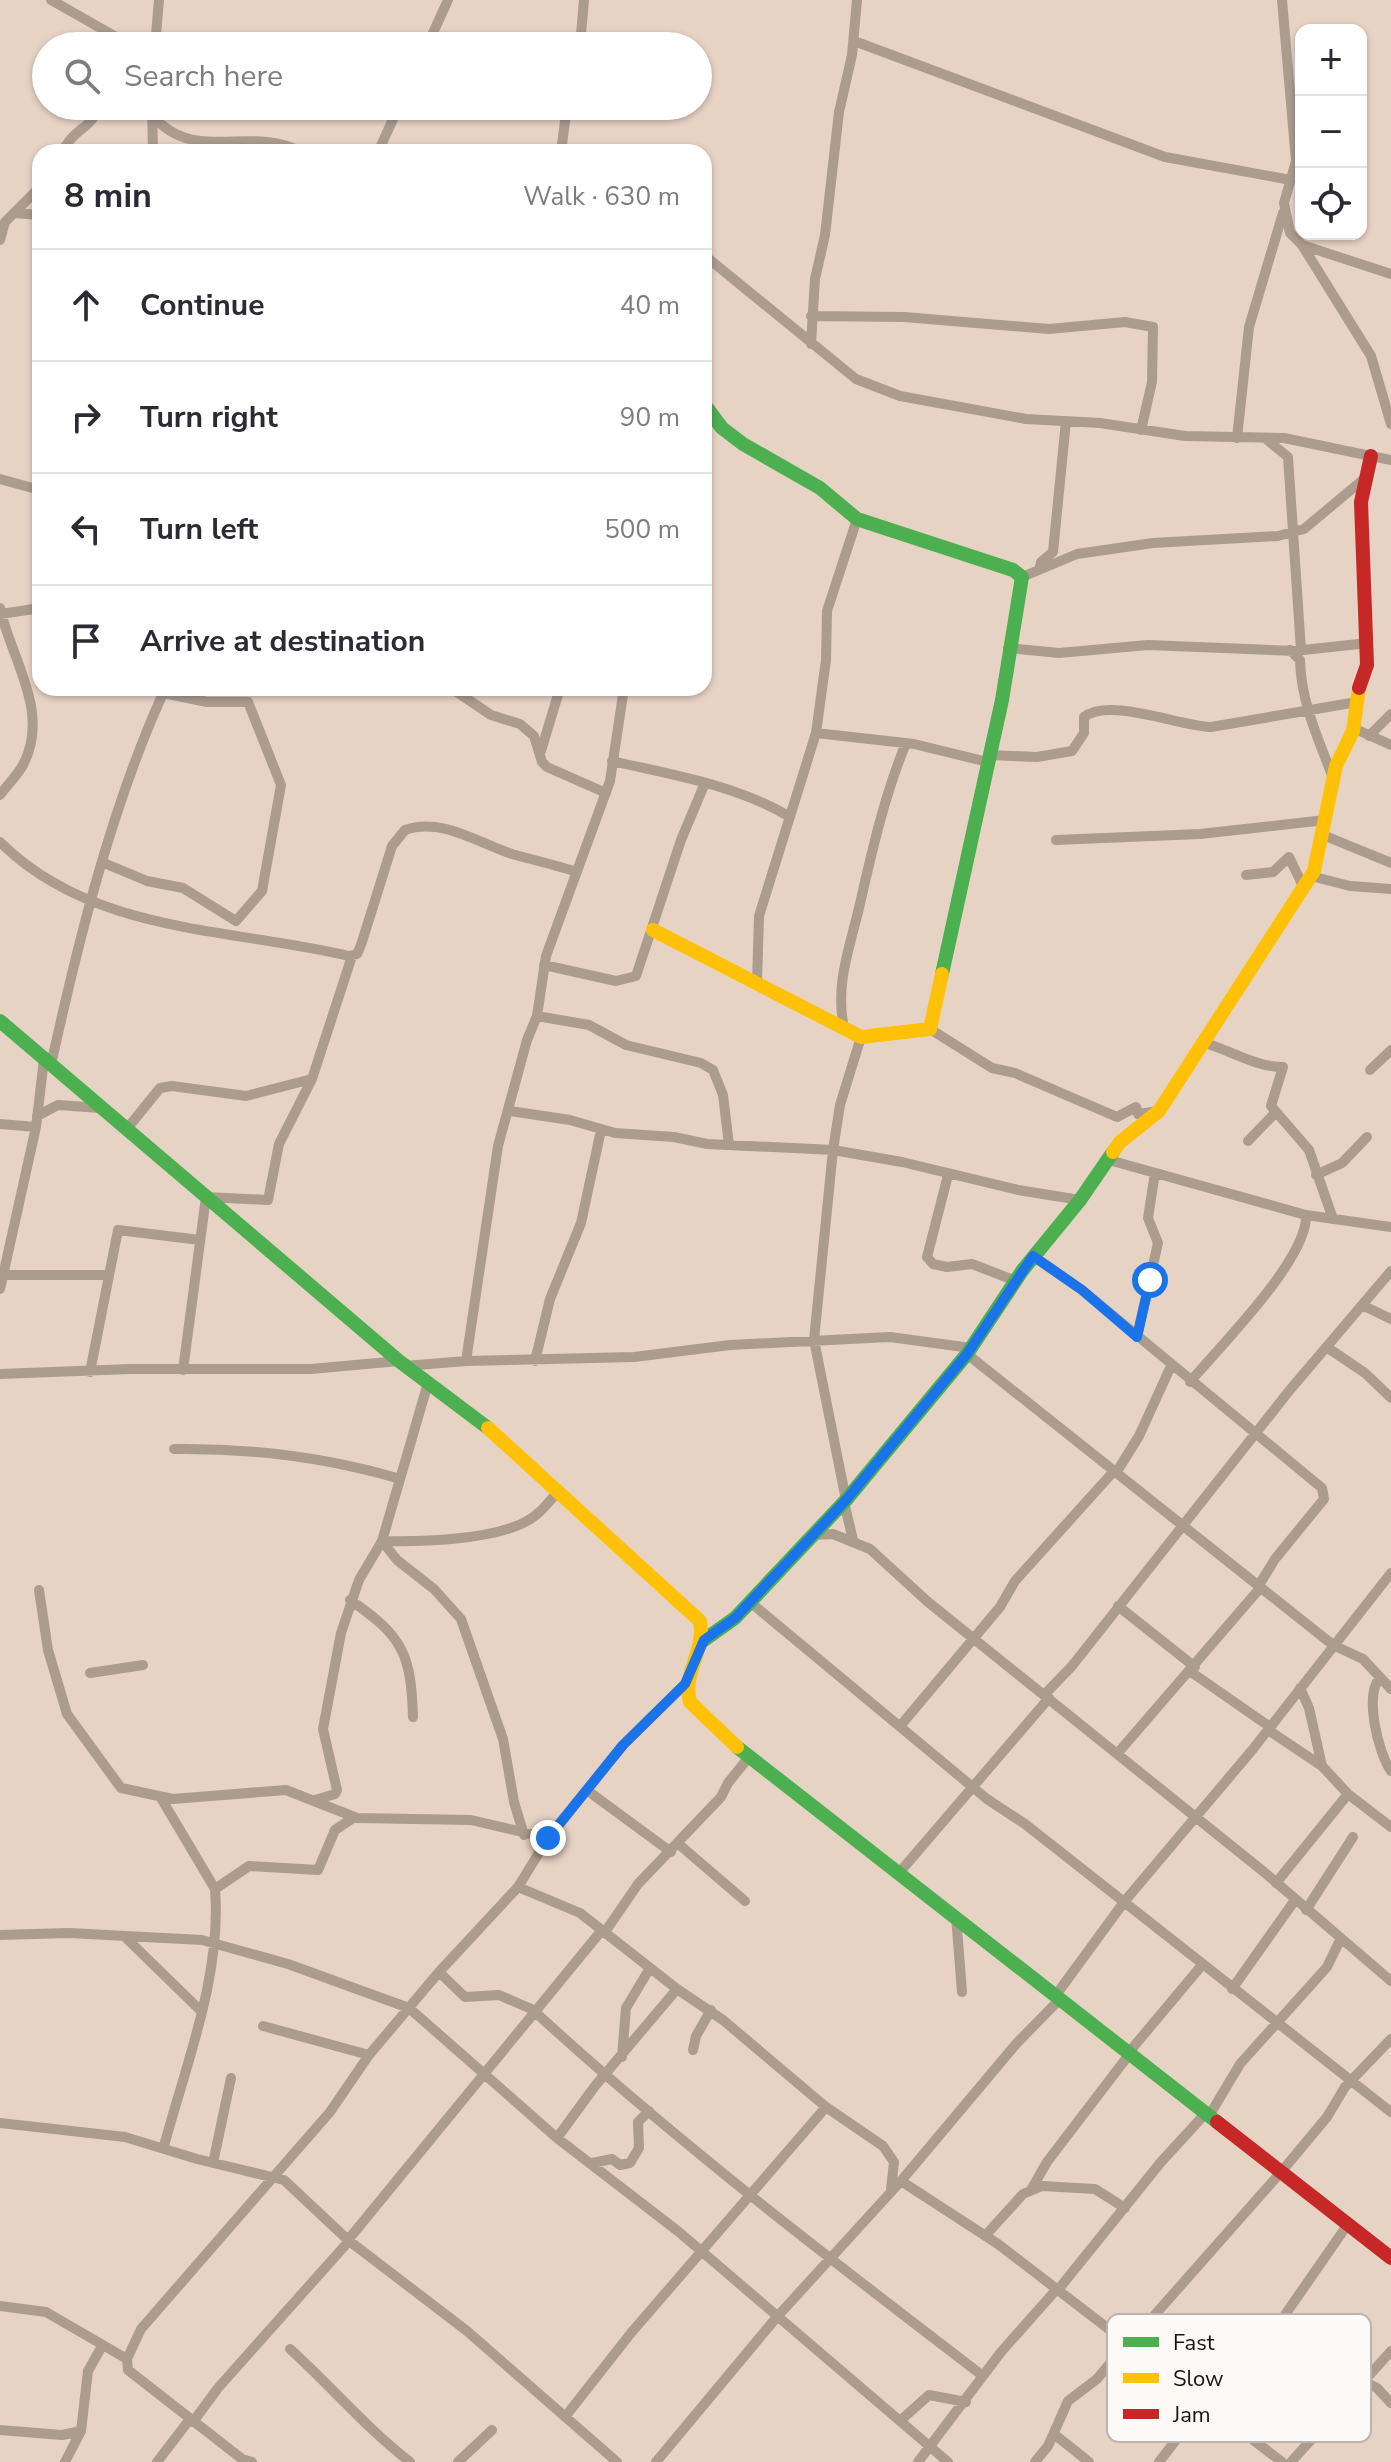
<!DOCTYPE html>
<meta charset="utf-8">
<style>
:root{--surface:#fff;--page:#f2f2f3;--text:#2b2b33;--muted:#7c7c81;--line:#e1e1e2}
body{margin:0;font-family:"Nunito Sans",sans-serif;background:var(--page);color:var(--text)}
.controls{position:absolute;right:24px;top:24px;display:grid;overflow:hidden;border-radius:16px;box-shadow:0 2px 6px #0004}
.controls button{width:72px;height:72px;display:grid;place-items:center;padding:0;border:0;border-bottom:2px solid var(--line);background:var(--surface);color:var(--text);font:40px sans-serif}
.stop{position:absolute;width:24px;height:24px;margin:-18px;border:6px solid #1a73e8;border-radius:50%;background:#fff}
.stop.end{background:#1a73e8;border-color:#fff;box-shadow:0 2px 8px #0008}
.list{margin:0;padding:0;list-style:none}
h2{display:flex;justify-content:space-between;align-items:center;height:104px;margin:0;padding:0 32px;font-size:34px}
h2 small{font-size:26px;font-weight:400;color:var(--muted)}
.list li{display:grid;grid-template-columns:52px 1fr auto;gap:24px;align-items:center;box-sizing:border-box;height:112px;padding:0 32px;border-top:2px solid var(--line)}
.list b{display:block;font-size:30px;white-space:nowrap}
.list em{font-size:26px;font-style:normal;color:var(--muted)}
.icon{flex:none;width:44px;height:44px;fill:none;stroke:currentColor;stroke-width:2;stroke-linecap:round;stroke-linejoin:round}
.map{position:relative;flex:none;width:1391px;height:2462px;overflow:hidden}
.search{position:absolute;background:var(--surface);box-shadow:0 2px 6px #0004;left:32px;top:32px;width:680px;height:88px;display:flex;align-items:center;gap:20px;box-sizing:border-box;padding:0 28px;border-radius:44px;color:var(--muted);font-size:30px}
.panel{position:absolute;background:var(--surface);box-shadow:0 2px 6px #0004;left:32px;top:144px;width:680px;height:552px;border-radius:24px}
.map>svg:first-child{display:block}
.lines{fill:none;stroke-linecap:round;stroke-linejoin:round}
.street{stroke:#ac9c8e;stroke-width:10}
.fast{stroke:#4caf50;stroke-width:14}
.slow{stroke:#ffc107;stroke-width:14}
.jam{stroke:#c62828;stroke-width:14}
.route{stroke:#1a73e8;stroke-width:10}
.key{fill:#fdf9f6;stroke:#bab3af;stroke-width:2}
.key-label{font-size:22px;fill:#1e1108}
</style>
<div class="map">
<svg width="1391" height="2462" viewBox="0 0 1391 2462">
<rect width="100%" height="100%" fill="#e7d3c4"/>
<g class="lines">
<!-- street -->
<path class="street" d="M51,0L132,46
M1282,0L1296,161L1284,203L1290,233L1302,245L1391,274
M854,41L1165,157L1291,180
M155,46L159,0
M427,46L448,0
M580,46L584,0
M152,106L153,152
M152,115C194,165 250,124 301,152
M63,152C71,130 93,128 99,106
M378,152L399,106
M561,152L567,106
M14,213L40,215
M0,240L5,222L40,187
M1302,245L1371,356L1391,424
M704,255L856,379L900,396L1026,419L1100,423L1185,436L1284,438L1391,460
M811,316L904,317L1049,329L1125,322L1153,327L1152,382L1141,430
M811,344L815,279L825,235L839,112L852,55L857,0
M1237,438L1249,327L1283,213
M1265,438L1288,457L1301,650
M0,479L40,490
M1039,570L1041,562L1053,552L1066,421
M1022,577L1077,554L1153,543L1278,536L1304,529L1365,478
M1,614L40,608
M1008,648L1059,653L1148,645L1294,651L1368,643
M1290,650L1300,660C1301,702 1318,738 1333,778
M451,688L491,715L520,724L534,736L542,762L547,767L606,793
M1353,728L1391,745
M816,733L914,744L988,762
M1369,736L1391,714
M541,751L560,688
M989,755L1037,757L1072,751L1084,733V717C1110,697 1179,726 1211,727L1357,702
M612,761C672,775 737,785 790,817
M0,795C7,785 17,776 23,765C51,712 11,659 0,608
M1323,835L1391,863
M1056,840L1200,834L1325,820
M0,842C92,934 232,928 349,956L357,954L361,945L392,846L405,830C442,817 478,843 512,854C533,860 556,865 577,872
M104,863L147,881L183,888L236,921L262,891L281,785L248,702H207L163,693
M1246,875L1273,872L1289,857L1304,888
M1311,876L1350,886L1391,889
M544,965L616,981L636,976L681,840L705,783
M757,982L759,916L816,733L826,660L827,611L857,519
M537,1016L589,1025L626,1045L701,1063L713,1070L723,1095L729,1145
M844,1028C835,985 849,950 859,908C872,851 884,797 906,743
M930,1029L992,1068L1015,1073L1117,1117L1136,1107L1138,1114L1159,1111
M1202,1042C1230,1050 1255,1067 1283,1067L1271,1106L1309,1150L1333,1219
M51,1065C78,942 112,804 165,689
M1370,1070L1391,1050
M510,1111L570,1120L615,1133L674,1137L707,1144L833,1150L902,1162L1018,1190L1080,1200
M37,1116L58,1105L100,1108
M0,1124L36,1127
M126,1130L160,1088L172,1086L246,1096L312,1079L352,956
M1248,1141L1276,1112
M1109,1160L1306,1215L1391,1227
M948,1175L927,1257L933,1264L947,1267L972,1264L1016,1281
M1316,1175L1342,1163L1367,1137
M1033,1256L1082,1290L1322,1488L1324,1499L1275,1559L1259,1585
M4,1275H107
M0,1289L36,1127L44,1059
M1364,1306L1391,1319
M1137,1337L1158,1243L1148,1218L1155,1173
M1328,1348L1365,1373L1391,1398
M967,1354L1333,1645L1363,1659L1391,1689
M466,1361L498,1146L527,1040L537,1016L546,956L610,781L624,688
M535,1361L550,1299L581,1223L601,1130
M405,1366L466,1361L634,1357L730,1345L890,1337L971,1348
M183,1370L206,1197L268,1200L279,1144L312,1079
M90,1372L118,1230L200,1240
M0,1374L130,1369H311L399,1361
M1190,1382C1220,1346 1308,1259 1306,1215
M174,1449C252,1448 325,1457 400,1479
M1116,1473L1139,1436L1171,1366
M846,1500L814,1340L833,1150L840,1105L861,1037
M844,1502L853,1540
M813,1535L833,1534L870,1549L928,1602L1264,1872L1391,1981
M382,1541L397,1560L434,1589L461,1619L503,1739L514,1802L524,1835
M382,1541C420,1542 494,1540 527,1521C540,1514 550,1501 559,1490
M39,1590L48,1650L67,1714L121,1788L173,1799L286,1790L357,1818L471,1820L548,1838
M350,1600C403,1636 411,1654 413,1717
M750,1602L987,1799L1025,1824L1391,2112
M1118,1606L1195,1667
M1191,1672L1270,1727
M90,1673L143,1665
M1380,1678C1364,1694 1378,1753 1391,1771
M1300,1688L1309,1708L1322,1766
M1045,1694L1072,1666L1289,1391L1391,1271
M901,1725L1000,1607L1015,1581L1114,1471
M1268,1730L1322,1766L1348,1794L1391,1827
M1117,1754L1261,1587
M588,1791L671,1852
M161,1798L215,1889C222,1975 186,2064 164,2146
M315,1800L335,1794L337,1790L323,1729L341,1633L359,1580L382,1541L428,1383
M682,1847L745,1901
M899,1873L1049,1698
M1276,1883L1348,1794
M518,1887L580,1913L677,1989L723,2020L826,2107L883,2146L894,2162L891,2189
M215,1889L249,1866L318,1870L335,1830L353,1818
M1306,1910L1353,1837
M956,1916L962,1992
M605,1932L638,1884L721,1797L728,1783L749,1757
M0,1935L69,1933L202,1940L288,1964L409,2008L557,2138L679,2232L948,2462
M124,1936L200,2010
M439,1972L465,1997L499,1995L536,2011
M1232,1989L1295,1900
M1056,1995L1124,1902L1253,1749L1391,1573
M535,2012C677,2142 830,2259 983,2376
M263,2026L369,2055
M693,2050L696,2036L711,2010
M1130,2051L1202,1965
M622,2057L626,2008L650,1968
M1209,2116L1240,2064L1327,1967L1341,1938
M0,2123L125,2137L197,2159L284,2180L348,2240L467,2331L617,2462
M557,2138L595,2086L677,1989
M213,2163L231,2078
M592,2163L612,2159L620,2165L630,2163L639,2148L638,2122L649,2111
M901,2181L998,2244L1282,2462
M1031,2190L1047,2162L1131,2052
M985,2236L1023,2194L1042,2186L1095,2189L1125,2208
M348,2240L602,1930
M1058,2290L1161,2162L1205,2114
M0,2306L46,2312L127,2359
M1129,2344L1282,2171L1327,2117L1345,2087L1391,2039
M290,2349C331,2386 366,2428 410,2462
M1365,2382L1377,2388L1391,2403
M565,2417L631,2333L826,2107
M901,2420L929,2395L966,2402
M193,2422L218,2388L349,2241
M0,2430L62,2435L81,2431
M1054,2434L1089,2462
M65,2462L81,2431L88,2371L102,2346
M157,2462L190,2419
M252,2462L242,2459L128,2370L127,2359L141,2329L330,2112L369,2055L439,1972L518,1887L548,1838L623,1745L685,1684
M458,2462L492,2430
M656,2462L776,2318L901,2181L1016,2044L1061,1998
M918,2462L1001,2352L1056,2290
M1035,2462L1048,2446L1068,2401L1097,2379L1127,2343
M1159,2462L1239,2358L1280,2322L1348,2224
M1291,2462L1391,2351"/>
<!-- fast -->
<path class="fast" d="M704,404L722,428L743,444L820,488L857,519L1013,570L1022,577L1002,700L942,974
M0,1021L399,1361L488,1428
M704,1640L735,1618L846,1500L967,1354L1022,1271L1080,1200L1113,1152
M737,1747L1217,2122"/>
<!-- slow -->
<path class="slow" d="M653,930L861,1037L930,1029L942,974
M1113,1152L1120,1142L1159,1111L1314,871L1336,766L1353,731L1359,688
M488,1428L700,1621C706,1650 682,1673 690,1702L737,1747"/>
<!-- jam -->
<path class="jam" d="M1359,688L1367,665L1361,502L1371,456
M1217,2122L1391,2258"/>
</g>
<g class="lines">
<!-- route -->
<path class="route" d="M548,1838L623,1745L685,1684L704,1640L735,1618L846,1500L967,1354L1033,1256L1082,1290L1137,1337L1150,1280"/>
</g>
<!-- legend -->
<rect x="1107" y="2314" width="264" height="128" rx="12" class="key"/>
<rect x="1123" y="2337" width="36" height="10" fill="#4caf50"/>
<rect x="1123" y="2373" width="36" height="10" fill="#ffc107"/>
<rect x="1123" y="2409" width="36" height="10" fill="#c62828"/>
<g class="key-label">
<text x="1173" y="2350">Fast</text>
<text x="1173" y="2386">Slow</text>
<text x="1173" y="2422">Jam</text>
</g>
</svg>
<div class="controls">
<button>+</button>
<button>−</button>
<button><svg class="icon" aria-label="locate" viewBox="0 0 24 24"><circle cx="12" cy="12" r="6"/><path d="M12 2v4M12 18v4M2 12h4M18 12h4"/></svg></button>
</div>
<div class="stop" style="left:1150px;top:1280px"></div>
<div class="stop end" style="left:548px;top:1838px"></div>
<div class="search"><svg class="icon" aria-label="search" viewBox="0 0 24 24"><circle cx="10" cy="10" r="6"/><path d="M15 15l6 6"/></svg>Search here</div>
<section class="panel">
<h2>8 min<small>Walk · 630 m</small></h2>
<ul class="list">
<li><svg class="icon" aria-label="ahead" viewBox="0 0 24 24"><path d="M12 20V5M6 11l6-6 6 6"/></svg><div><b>Continue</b></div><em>40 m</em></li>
<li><svg class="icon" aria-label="right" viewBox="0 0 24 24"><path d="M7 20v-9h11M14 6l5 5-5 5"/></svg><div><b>Turn right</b></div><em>90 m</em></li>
<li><svg class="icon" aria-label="left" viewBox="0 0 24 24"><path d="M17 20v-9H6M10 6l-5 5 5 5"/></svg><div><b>Turn left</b></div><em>500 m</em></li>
<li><svg class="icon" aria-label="arrive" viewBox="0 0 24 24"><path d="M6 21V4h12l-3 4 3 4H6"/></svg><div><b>Arrive at destination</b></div></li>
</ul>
</section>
</div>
